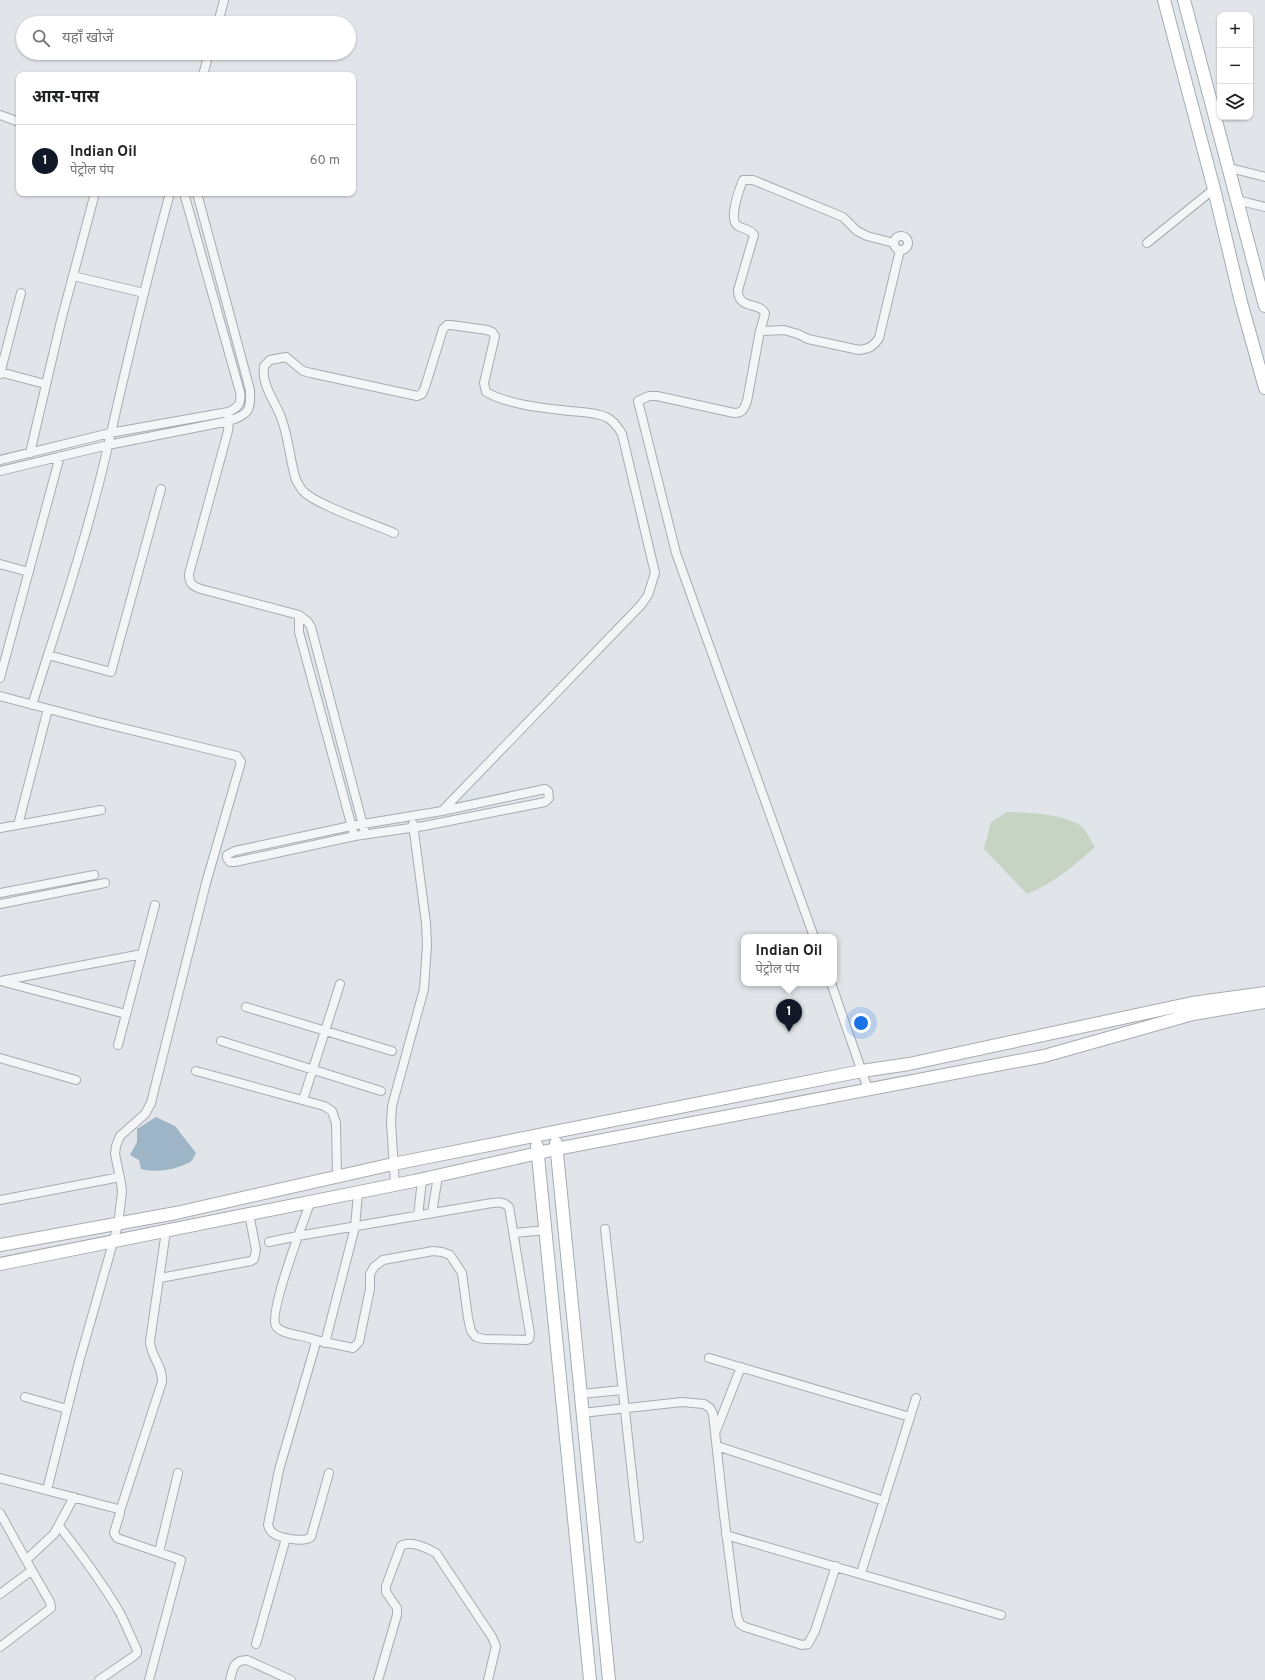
<!DOCTYPE html>
<html lang="hi">
<meta charset="utf-8">
<style>
:root{--surface:#fff;--page:#f2f2f2;--text:#202124;--muted:#757577;--line:#e0e0e0;--accent:#111827}
body{margin:0;font-family:Overpass,"Noto Sans Devanagari",sans-serif;background:var(--page);color:var(--text)}
.controls{position:absolute;right:12px;top:12px;display:grid;overflow:hidden;border-radius:8px;box-shadow:0 1px 3px #0004}
.controls button{width:36px;height:36px;display:grid;place-items:center;padding:0;border:0;border-bottom:1px solid var(--line);background:var(--surface);color:var(--text);font:20px sans-serif}
.you{position:absolute;left:861px;top:1023px;width:14px;height:14px;margin:-10px;border:3px solid #fff;border-radius:50%;background:#1a73e8;box-shadow:0 0 0 6px #1a73e833}
.badge{display:grid;place-items:center;width:26px;height:26px;border-radius:50%;background:var(--accent);color:#fff;font-size:13px;font-weight:700}
.pin{position:absolute;translate:-50% -33px;filter:drop-shadow(0 1px 2px #0008)}
.pin::after{content:'';position:absolute;top:21px;width:14px;height:12px;background:inherit;clip-path:polygon(0 0,100% 0,50% 100%)}
.popup{position:absolute;left:741px;top:934px;width:96px;height:52px;box-sizing:border-box;display:grid;place-content:center;border-radius:8px;background:var(--surface);filter:drop-shadow(0 1px 3px #0005);font-size:13px;white-space:nowrap;color:var(--muted)}
.popup b{font-size:15px;color:var(--text)}
.popup::after{content:'';position:absolute;left:50%;top:100%;margin-left:-8px;border:8px solid transparent;border-top-color:var(--surface)}
.list{margin:0;padding:0;list-style:none}
h2{display:flex;justify-content:space-between;align-items:center;height:52px;margin:0;padding:0 16px;font-size:17px}
h2 small{font-size:13px;font-weight:400;color:var(--muted)}
.list li{display:grid;grid-template-columns:26px 1fr auto;gap:12px;align-items:center;box-sizing:border-box;height:72px;padding:0 16px;border-top:1px solid var(--line)}
.list b{display:block;font-size:15px;white-space:nowrap}
.list p{margin:0;font-size:13px;white-space:nowrap;color:var(--muted)}
.list em{font-size:13px;font-style:normal;color:var(--muted)}
.icon{flex:none;width:22px;height:22px;fill:none;stroke:currentColor;stroke-width:2;stroke-linecap:round;stroke-linejoin:round}
.map{position:relative;flex:none;width:1265px;height:1680px;overflow:hidden}
.search{position:absolute;background:var(--surface);box-shadow:0 1px 3px #0004;left:16px;top:16px;width:340px;height:44px;display:flex;align-items:center;gap:10px;box-sizing:border-box;padding:0 14px;border-radius:22px;color:var(--muted);font-size:15px}
.panel{position:absolute;background:var(--surface);box-shadow:0 1px 3px #0004;left:16px;top:72px;width:340px;height:124px;border-radius:8px}
.map>svg:first-child{display:block}
.green{fill:#c7d3c3}
.water{fill:#9eb4c7}
.lines{fill:none;stroke-linecap:round;stroke-linejoin:round}
.street-casing{stroke:#a6acb3;stroke-width:10}
.secondary-casing{stroke:#a6acb3;stroke-width:14}
.street{stroke:#f4f5f7;stroke-width:8}
.secondary{stroke:#fff;stroke-width:12}
</style>
<div class="map">
<svg width="1265" height="1680" viewBox="0 0 1265 1680">
<rect width="100%" height="100%" fill="#e1e5e9"/>
<!-- green -->
<path class="green" d="M1007,812C1025,812 1063,814 1078,824C1085,827 1090,840 1095,847C1074,866 1054,883 1027,894L984,849L991,822Z"/>
<!-- water -->
<path class="water" d="M156,1117L175,1126L196,1153C194,1157 192,1162 188,1163C175,1170 155,1173 141,1169L139,1160L130,1155L137,1142V1129Z"/>
<g class="lines">
<defs>
<path id="street" d="M218,23L224,0
M203,75L209,53
M0,115L19,122
M1230,168L1265,177
M1237,200L1265,207
M894 243a7 7 0 1 1 14 0a7 7 0 1 1-14 0Z
M1147,243L1214,189
M73,276L144,293
M760,331L784,330L798,334L808,339L859,350C869,349 874,346 879,338L900,250
M0,372L45,384
M0,374L21,293
M228,412L229,421L228,431L189,574C189,583 192,586 201,589L299,615L308,622L311,627L364,829
M30,453L61,321L95,193
M0,460L110,433L228,412C238,408 242,403 240,392L184,193
M0,471L108,445L229,421C249,414 251,411 250,390L197,193
M394,533C374,524 316,505 303,491C300,488 298,483 296,480C290,461 289,440 282,420C276,402 261,386 264,366L270,360L286,357L303,371L311,373L417,396L422,394L425,387L443,329L447,325H451L487,330L492,332L495,336L484,383L486,392C509,405 544,408 570,411C582,412 595,412 606,417C614,421 618,427 622,434L655,573L648,595L641,605L442,811
M0,564L29,572
M299,615V632L353,831
M48,655L111,672L161,489
M0,678L60,456
M0,696L98,722L237,756L241,762L206,883L151,1103L145,1114L120,1136L116,1146L115,1154L121,1183L122,1192L118,1225L79,1362L47,1490
M32,705C59,620 88,534 108,446C127,362 147,277 170,193
M545,789L548,791L549,798L545,802L424,826L355,836L235,862H230L227,858V855L235,851L351,826L442,811Z
M18,825L48,709
M0,828L101,810
M0,893L94,875
M0,904L105,883
M814,937L676,553L638,401L649,396H657L734,413C743,413 744,409 747,401L760,331L765,314C761,301 738,311 738,290L754,235C750,229 743,229 738,226C728,220 739,190 743,180H753L843,217L857,231L867,236L894,243
M0,981L142,954
M4,982L126,1014
M831,983L868,1089
M246,1007L392,1051
M221,1041L381,1091
M118,1045L155,905
M0,1058L76,1080
M196,1071L324,1106L332,1111L336,1123L337,1176
M303,1100L340,984
M395,1185L391,1122L392,1106L424,989L427,945L426,923L413,824
M0,1200L120,1177
M310,1203C304,1220 268,1314 276,1326C281,1335 305,1335 315,1340V1346L279,1470L268,1525C269,1528 270,1531 273,1533C279,1538 304,1543 311,1537L329,1473
M432,1213L438,1176
M418,1216L422,1180
M605,1229L639,1538
M514,1233L547,1230
M269,1242L298,1236L492,1203C499,1202 504,1202 509,1207L530,1334L529,1339L527,1340L484,1339L476,1337L471,1331L468,1318L462,1273L450,1255L442,1252L433,1251L383,1260L374,1267L370,1274V1289L359,1342L353,1348L315,1340
M160,1278L251,1261L254,1259L256,1250L249,1214
M325,1343L355,1227L358,1193
M709,1358L910,1417
M581,1394L622,1390
M25,1397L67,1409
M582,1413L682,1402L704,1404L710,1408L713,1414L715,1432L724,1515L737,1616L740,1624L745,1627L802,1645L808,1644L815,1631L836,1566
M716,1431L741,1367
M717,1446L884,1501
M0,1478L118,1509L120,1513L114,1533L117,1538L181,1560L149,1680
M120,1511L162,1382C163,1365 150,1356 150,1341L166,1231
M0,1513L26,1560
M59,1526C81,1554 102,1582 120,1613C126,1625 131,1637 137,1650V1653L134,1656L99,1680
M726,1535L1001,1615
M159,1552L178,1473
M861,1573L916,1398
M0,1594L31,1571
M256,1644L286,1538
M0,1647L51,1608L50,1602L26,1560L54,1534L74,1497
M230,1680C233,1669 233,1660 247,1660L291,1680
M378,1680L397,1615V1608L386,1592V1586L401,1546C410,1540 427,1548 436,1553L492,1637L496,1646L488,1680"/>
<path id="secondary" d="M1164,0L1214,189L1241,302L1265,388
M1184,0L1265,306
M556,1143L609,1680
M537,1146L590,1680
M0,1245L176,1213L393,1164L862,1071L909,1064L1192,1003L1265,993
M0,1264L414,1181L556,1149L1044,1056L1193,1014L1265,1002"/>
</defs>
<!-- street casing -->
<use href="#street" class="street-casing"/>
<!-- secondary casing -->
<use href="#secondary" class="secondary-casing"/>
<!-- street -->
<use href="#street" class="street"/>
<!-- secondary -->
<use href="#secondary" class="secondary"/>
</g>
</svg>
<div class="controls">
<button>+</button>
<button>−</button>
<button><svg class="icon" aria-label="layers" viewBox="0 0 24 24"><path d="M12 4l9 5-9 5-9-5zM3 14l9 5 9-5"/></svg></button>
</div>
<div class="you"></div>
<div class="pin badge" style="left:789px;top:1032px">1</div>
<div class="popup"><b>Indian Oil</b>पेट्रोल पंप</div>
<div class="search"><svg class="icon" aria-label="search" viewBox="0 0 24 24"><circle cx="10" cy="10" r="6"/><path d="M15 15l6 6"/></svg>यहाँ खोजें</div>
<section class="panel">
<h2>आस-पास<small></small></h2>
<ul class="list">
<li><span class="badge">1</span><div><b>Indian Oil</b><p>पेट्रोल पंप</p></div><em>60 m</em></li>
</ul>
</section>
</div>
